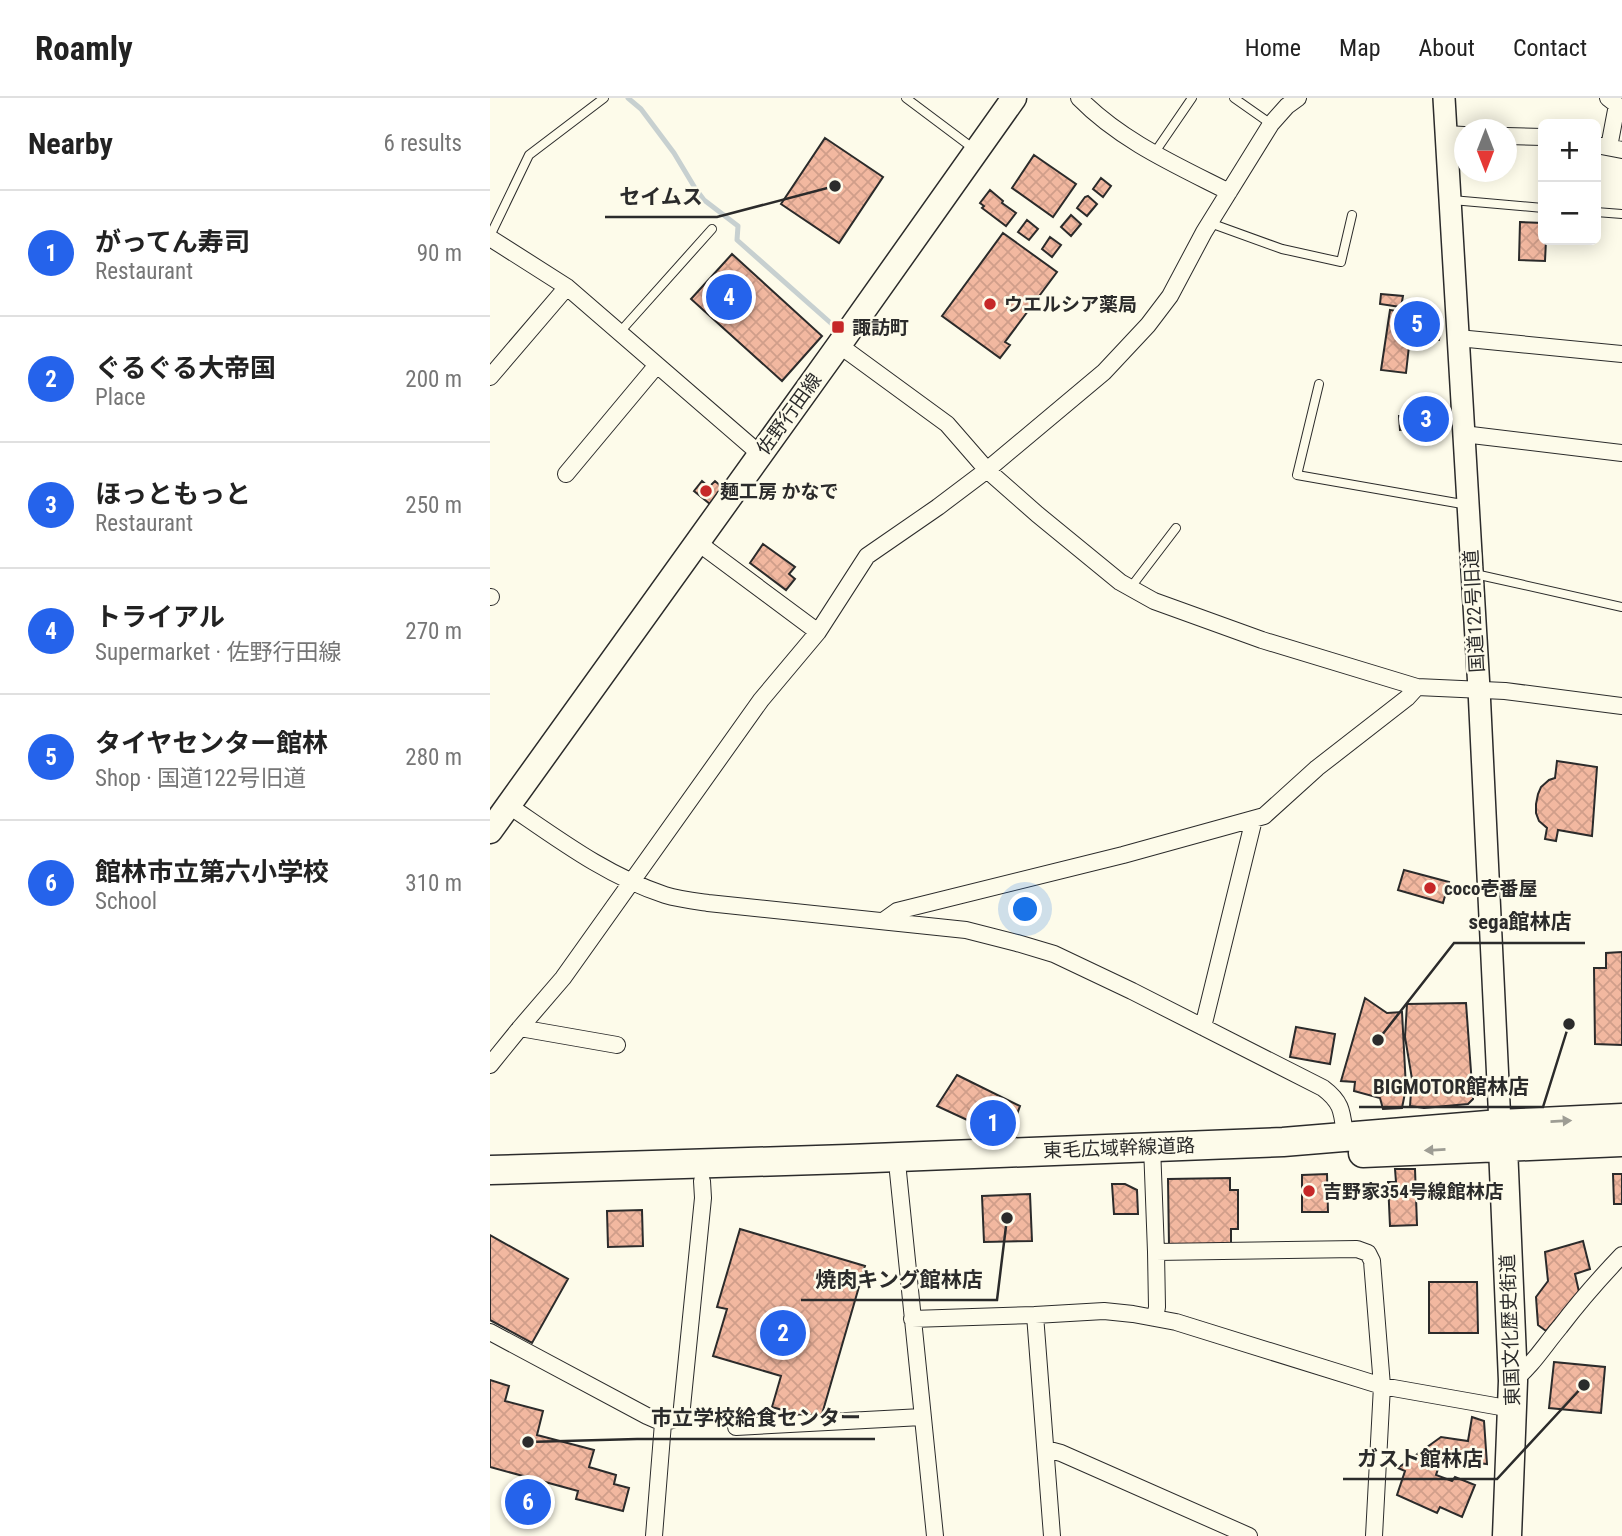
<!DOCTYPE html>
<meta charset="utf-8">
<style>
:root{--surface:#fff;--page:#f2f2f2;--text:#222;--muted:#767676;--line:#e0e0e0;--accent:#2563eb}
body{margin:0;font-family:"Roboto Condensed","Noto Sans JP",sans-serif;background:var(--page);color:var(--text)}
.controls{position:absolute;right:21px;top:21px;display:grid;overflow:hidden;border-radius:10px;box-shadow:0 4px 18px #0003}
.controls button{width:63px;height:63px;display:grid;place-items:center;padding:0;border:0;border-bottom:2px solid var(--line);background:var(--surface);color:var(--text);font:35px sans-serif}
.compass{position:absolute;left:964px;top:21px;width:63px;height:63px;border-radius:50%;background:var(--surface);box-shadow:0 4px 18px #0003;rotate:180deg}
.you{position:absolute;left:536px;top:812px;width:24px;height:24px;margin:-18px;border:5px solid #fff;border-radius:50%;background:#1a73e8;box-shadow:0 0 0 10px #1a73e833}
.badge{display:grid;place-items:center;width:46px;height:46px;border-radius:50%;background:var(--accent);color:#fff;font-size:23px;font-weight:700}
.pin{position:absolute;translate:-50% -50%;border:4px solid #fff;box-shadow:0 2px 7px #0006}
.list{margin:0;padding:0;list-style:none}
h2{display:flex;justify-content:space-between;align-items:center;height:91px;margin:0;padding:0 28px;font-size:30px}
h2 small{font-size:23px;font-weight:400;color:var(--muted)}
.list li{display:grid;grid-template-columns:46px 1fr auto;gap:21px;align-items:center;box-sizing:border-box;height:126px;padding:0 28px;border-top:2px solid var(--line)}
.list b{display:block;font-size:26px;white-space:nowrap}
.list p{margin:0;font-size:23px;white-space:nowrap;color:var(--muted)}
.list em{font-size:23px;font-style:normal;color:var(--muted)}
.map{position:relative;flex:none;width:1132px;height:1438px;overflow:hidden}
header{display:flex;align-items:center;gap:42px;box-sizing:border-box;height:98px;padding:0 35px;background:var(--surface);border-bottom:2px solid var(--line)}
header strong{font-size:33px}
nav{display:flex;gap:38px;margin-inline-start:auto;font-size:24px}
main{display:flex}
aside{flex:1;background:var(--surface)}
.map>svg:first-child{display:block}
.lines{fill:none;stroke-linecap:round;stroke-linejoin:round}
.stream{stroke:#c7d0d0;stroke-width:5}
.building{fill:url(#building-cross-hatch);stroke:#2b2b2b;stroke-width:2}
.lane-casing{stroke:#2b2b2b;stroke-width:10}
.street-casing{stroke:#2b2b2b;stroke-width:18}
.secondary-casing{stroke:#2b2b2b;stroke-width:24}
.primary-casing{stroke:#2b2b2b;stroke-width:27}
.highway-casing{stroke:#2b2b2b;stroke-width:31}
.lane{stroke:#fdfbea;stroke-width:8}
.street{stroke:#fdfbea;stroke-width:16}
.secondary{stroke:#fdfbea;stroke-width:21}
.primary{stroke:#fdfbea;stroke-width:24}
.highway{stroke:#fdfbea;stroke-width:28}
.oneway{fill:#9e9d94}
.poi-dot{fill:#c62828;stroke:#fdfbea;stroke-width:2.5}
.labels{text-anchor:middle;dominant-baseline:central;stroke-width:5;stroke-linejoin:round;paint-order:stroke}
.poi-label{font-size:19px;font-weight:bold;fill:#2b2b2b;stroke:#fdfbea;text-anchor:start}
.street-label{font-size:19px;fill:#2b2b2b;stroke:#fdfbea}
.leader{fill:none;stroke:#2b2b2b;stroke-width:2.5}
.callout-dot{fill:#2b2b2b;stroke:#fdfbea;stroke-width:2.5}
.callout-label{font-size:21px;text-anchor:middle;font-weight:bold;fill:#2b2b2b;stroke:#fdfbea;stroke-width:5;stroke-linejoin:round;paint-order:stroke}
</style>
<header>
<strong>Roamly</strong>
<nav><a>Home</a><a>Map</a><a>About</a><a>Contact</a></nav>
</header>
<main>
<aside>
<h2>Nearby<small>6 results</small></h2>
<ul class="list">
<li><span class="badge">1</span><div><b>がってん寿司</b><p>Restaurant</p></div><em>90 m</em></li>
<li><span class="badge">2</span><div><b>ぐるぐる大帝国</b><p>Place</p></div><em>200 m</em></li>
<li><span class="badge">3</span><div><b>ほっともっと</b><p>Restaurant</p></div><em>250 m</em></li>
<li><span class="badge">4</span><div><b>トライアル</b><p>Supermarket · 佐野行田線</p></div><em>270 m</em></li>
<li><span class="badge">5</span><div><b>タイヤセンター館林</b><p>Shop · 国道122号旧道</p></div><em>280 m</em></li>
<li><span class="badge">6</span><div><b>館林市立第六小学校</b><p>School</p></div><em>310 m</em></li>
</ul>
</aside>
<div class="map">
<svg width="1132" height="1438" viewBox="0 0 1132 1438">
<defs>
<pattern id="building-cross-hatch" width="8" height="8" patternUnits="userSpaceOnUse" patternTransform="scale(1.75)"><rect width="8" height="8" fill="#f2b8a0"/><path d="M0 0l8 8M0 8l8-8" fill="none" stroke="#d09e8a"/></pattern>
</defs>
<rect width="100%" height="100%" fill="#fdfbea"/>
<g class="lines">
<!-- stream -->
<path class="stream" d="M138,0L151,11L184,55L205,90L214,102L248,128L247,142L343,227"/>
</g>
<!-- building -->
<path class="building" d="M335,40L393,79L349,145L291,106Z
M544,57L586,86L563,119L522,90Z
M611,80L621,88L613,99L603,91Z
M500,92L513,103L512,105L526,115L516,128L492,110L494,108L490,105Z
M598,98L607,106L597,118L587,110L595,99Z
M581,117L591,126L581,138L571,129Z
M537,122L548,131L539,142L528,134Z
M1030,124L1053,125V142H1056L1055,163L1029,162Z
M513,135L567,174L515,244L520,247L510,260L452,218Z
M560,139L571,147L562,159L552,151Z
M242,156L332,238L292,283L201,201Z
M891,196L913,198L911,209L890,206Z
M900,212L952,220L949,242L920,239L916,275L891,272Z
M946,316L947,329L910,332L909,318Z
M212,383L219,389L225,383L233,390L220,406L204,393Z
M273,446L305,469L299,476L305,481L296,492L260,465Z
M1067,663L1107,669L1102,738L1068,732L1066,743L1055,741L1057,730L1049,723L1046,715V706L1048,696L1051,689L1059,682L1065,680Z
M914,772L959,784L953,805L908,792Z
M1132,854V947L1105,946L1104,870H1116V855Z
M875,900L897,915L912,914L916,990L912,1010L893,1011L890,1000L864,993L865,984L851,983Z
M976,905L983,1001L978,1006L934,1010L920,1008L922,981L915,939L917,906Z
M806,929L845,936L840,966L800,959Z
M467,977L530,1008L518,1041L447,1008Z
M905,1071H925L927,1127L900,1128L898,1084H906Z
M837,1076L838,1114H812V1077Z
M1123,1076H1132V1106H1124Z
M740,1080V1092H748V1131H741V1146L679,1147L678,1081Z
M622,1086H635L647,1092L648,1116H624Z
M540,1096L542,1143L494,1144L492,1098Z
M152,1112L153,1148L118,1149L117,1113Z
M250,1131L375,1168L330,1323L282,1309L291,1278L223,1258L237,1211L227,1209Z
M0,1137L78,1181L42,1245L0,1222Z
M1093,1143L1100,1171L1085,1176L1089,1194L1056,1233L1048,1227L1046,1199L1058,1183L1055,1154Z
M939,1184H987L988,1235H939Z
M1064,1264L1115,1269L1111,1315L1059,1310Z
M0,1282L19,1288L15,1303L53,1313L47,1337L104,1352L99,1369L126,1377L124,1386L139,1390L133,1413L86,1401L88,1393L0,1369Z
M982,1319L994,1323L997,1366L956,1361L953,1356L946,1377L962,1383L965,1379L985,1387L972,1419L950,1409L947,1415L907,1397L915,1373L908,1370L951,1339L978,1343Z"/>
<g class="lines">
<defs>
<path id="lane" d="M416,0L484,51
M744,0L781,26
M663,57L702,0
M962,102L1053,110
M1106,114L1132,116
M720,125L792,151L851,164L862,117
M0,138L39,57L114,0
M129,235L222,131
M829,286L807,377L978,407
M985,476L1132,509
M641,489L686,430"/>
<path id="street" d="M589,0C631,43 686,67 739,94
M1118,0L1127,7L1119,49
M955,36L974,37
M1016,38L1053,39
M1106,47L1132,52
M0,140L77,189L270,356
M968,240L1132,256
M349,247L457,326L497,372L547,416L630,484L664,503L772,542L927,589L1015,593L1132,608
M0,279L77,189
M973,336L1132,355
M76,376L167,267
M207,444L328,534
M0,499H1
M18,707C68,741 117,778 175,797C188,801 204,803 218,805L476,832L527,845L564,856L642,893L833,990C853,1005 852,1015 855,1038
M393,823L407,813L633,757L774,718L827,670L917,600L927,589
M713,929L764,721
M30,930L127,947
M0,967L30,930L73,880L271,602L328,534L377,458L448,409L497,372L614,274L658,227L680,198L714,134L781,26L797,8L808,0
M662,1048L666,1154L667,1209L665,1220
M408,1074L445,1438
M666,1154L867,1151L878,1155L882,1163L892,1288L884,1438
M545,1217L562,1438
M422,1221L545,1217L614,1213L643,1216L686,1224L892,1288L1022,1311
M0,1234L157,1318L173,1325L191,1319L213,1100L212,1083
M1023,1283C1042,1268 1054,1248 1070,1229C1089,1204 1110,1180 1132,1157
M246,1329L432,1319
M556,1351L571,1355L759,1438
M164,1438L173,1325"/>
<path id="secondary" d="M954,0L989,591L1010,1026"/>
<path id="primary" d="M0,733L349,247L524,0"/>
<path id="highway" d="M1011,1032L1013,1049L1023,1283L1017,1438
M873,1055L1132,1044
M0,1072L358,1061L793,1044L1010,1026L1132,1020"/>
</defs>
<!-- lane casing -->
<use href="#lane" class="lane-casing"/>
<!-- street casing -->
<use href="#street" class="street-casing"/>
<!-- secondary casing -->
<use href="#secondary" class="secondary-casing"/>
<!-- primary casing -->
<use href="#primary" class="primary-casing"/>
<!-- highway casing -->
<use href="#highway" class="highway-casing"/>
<!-- lane -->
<use href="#lane" class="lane"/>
<!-- street -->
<use href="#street" class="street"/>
<!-- secondary -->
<use href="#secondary" class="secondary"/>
<!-- primary -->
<use href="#primary" class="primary"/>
<!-- highway -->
<use href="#highway" class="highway"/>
</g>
<!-- one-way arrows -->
<defs><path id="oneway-solid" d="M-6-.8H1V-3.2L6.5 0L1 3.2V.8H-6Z" transform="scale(1.75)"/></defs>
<g class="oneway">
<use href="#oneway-solid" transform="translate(1071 1023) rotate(-3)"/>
<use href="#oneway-solid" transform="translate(945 1052) rotate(177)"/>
</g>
<!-- markers -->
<g class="poi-dot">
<circle cx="500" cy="206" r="7"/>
<rect x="341" y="222" width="14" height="14" rx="3.5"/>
<circle cx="216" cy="393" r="7"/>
<circle cx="940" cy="790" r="7"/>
<circle cx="819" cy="1093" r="7"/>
</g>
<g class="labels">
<!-- poi labels -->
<g class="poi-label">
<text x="514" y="206">ウエルシア薬局</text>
<text x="362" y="229">諏訪町</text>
<text x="230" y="393">麺工房 かなで</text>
<text x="954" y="790">coco壱番屋</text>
<text x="833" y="1093">吉野家354号線館林店</text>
</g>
<!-- street labels -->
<g class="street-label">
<text transform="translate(299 316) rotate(-54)">佐野行田線</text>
<text transform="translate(984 513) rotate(-93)">国道122号旧道</text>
<text transform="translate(629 1050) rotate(-2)">東毛広域幹線道路</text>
<text transform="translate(1020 1232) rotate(-92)">東国文化歴史街道</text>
</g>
</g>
<!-- callouts -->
<path class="leader" d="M345 88L227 119H115M888 942L964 845H1095M1079 926L1053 1009H869M517 1120L507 1202H311M38 1344L147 1341H385M1094 1287L1007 1381H853"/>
<g class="callout-dot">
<circle cx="345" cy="88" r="7"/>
<circle cx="888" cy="942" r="7"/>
<circle cx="1079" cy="926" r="7"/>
<circle cx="517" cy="1120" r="7"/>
<circle cx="38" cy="1344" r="7"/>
<circle cx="1094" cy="1287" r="7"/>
</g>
<g class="callout-label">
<text x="171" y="106">セイムス</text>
<text x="1030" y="831">sega館林店</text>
<text x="961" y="996">BIGMOTOR館林店</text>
<text x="409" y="1189">焼肉キング館林店</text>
<text x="266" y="1327">市立学校給食センター</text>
<text x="930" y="1368">ガスト館林店</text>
</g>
</svg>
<div class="controls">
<button>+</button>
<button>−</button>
</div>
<svg class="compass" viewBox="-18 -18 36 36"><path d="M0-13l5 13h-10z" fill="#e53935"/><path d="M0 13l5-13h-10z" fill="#767676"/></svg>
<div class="you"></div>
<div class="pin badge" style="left:503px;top:1025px">1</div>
<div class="pin badge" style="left:293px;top:1235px">2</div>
<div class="pin badge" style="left:936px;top:321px">3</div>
<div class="pin badge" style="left:239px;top:199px">4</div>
<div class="pin badge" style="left:927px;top:226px">5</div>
<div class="pin badge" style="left:38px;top:1404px">6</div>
</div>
</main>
